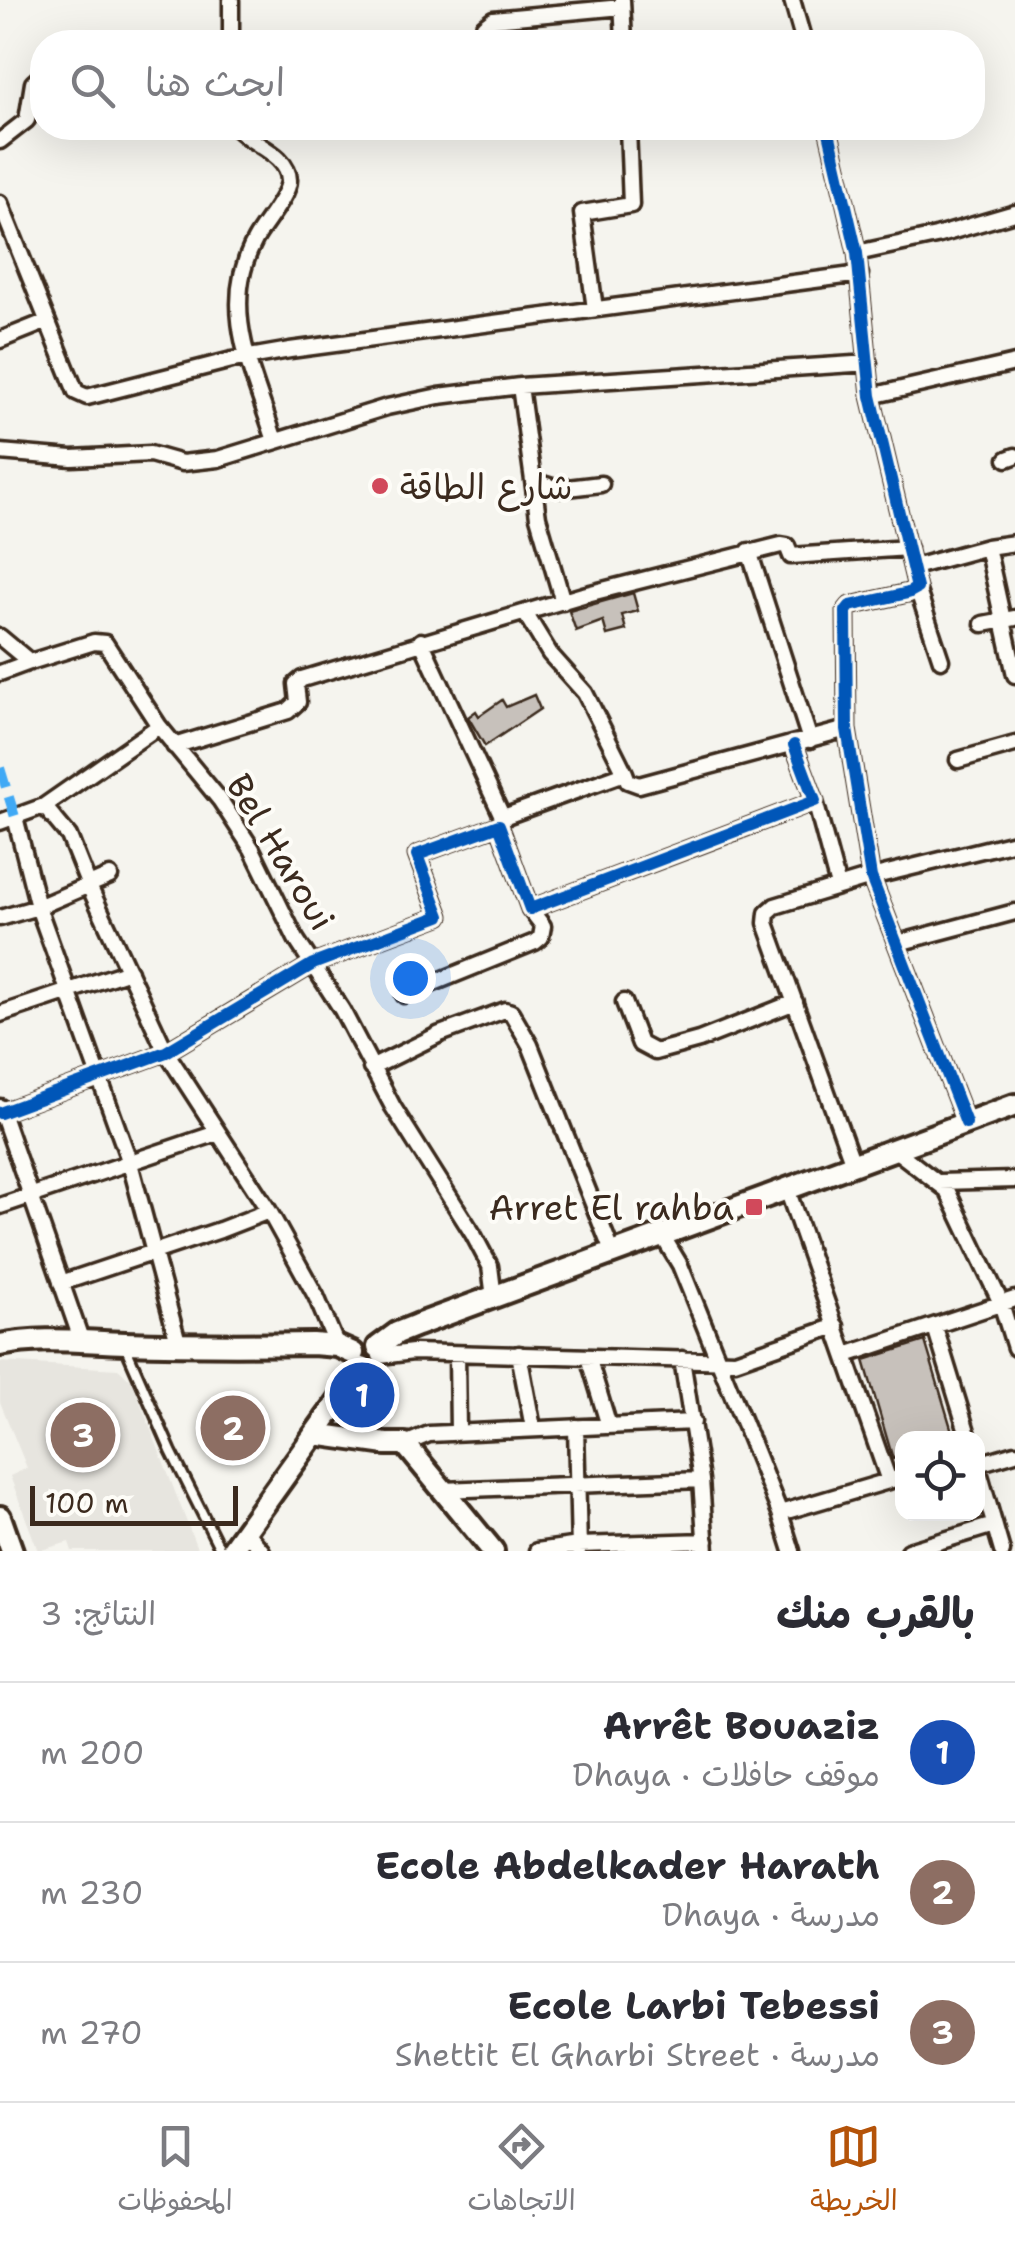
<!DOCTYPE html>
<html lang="ar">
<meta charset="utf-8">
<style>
:root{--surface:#fff;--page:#f2f2f3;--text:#2b2b33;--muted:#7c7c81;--line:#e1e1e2;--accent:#b45309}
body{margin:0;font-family:"Shantell Sans","Playpen Sans Arabic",sans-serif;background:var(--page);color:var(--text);direction:rtl}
.controls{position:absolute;right:30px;bottom:30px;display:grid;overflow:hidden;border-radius:20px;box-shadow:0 10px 40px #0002}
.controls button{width:90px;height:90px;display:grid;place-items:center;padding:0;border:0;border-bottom:2px solid var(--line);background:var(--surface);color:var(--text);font:50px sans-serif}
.scale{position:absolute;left:30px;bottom:25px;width:208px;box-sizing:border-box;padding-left:10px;border:5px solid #3b2a1e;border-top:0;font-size:28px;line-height:35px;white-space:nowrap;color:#3b2a1e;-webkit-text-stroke:8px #fdfcf7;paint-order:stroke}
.you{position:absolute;left:410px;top:978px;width:35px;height:35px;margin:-25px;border:8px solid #fff;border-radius:50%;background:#1a73e8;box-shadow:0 0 0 15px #1a73e833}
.badge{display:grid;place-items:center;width:65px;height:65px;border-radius:50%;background:var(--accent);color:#fff;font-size:32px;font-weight:700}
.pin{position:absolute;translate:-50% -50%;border:5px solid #fff;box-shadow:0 2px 10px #0006}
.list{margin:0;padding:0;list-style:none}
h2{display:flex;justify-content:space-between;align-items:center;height:130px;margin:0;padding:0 40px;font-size:42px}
h2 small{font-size:32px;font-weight:400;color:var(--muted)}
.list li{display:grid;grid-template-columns:65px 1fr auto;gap:30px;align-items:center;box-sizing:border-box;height:140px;padding:0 40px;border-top:2px solid var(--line)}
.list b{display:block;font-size:38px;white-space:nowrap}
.list p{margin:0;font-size:32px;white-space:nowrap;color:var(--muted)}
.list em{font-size:32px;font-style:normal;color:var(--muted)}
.icon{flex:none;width:55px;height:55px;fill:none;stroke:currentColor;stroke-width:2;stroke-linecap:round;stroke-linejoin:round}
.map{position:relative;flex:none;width:1015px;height:1551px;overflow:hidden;direction:ltr}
.search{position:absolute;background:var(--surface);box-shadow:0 10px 40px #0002;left:30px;right:30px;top:30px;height:110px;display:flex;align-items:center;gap:25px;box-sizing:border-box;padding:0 35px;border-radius:40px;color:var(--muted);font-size:38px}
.sheet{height:550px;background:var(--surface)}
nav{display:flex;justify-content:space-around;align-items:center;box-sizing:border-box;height:140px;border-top:2px solid var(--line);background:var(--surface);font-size:28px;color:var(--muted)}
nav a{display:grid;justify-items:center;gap:5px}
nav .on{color:var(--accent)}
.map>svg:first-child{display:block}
.built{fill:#e7e5df}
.building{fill:#c7c1bb;stroke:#3b2a1e;stroke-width:2.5}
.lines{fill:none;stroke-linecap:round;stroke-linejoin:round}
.lane-casing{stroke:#3b2a1e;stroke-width:15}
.street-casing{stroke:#3b2a1e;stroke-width:21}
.secondary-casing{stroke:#3b2a1e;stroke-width:28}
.lane{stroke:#fdfcf7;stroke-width:8}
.street{stroke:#fdfcf7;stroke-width:14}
.secondary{stroke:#fdfcf7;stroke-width:20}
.quiet{stroke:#3fa9f5;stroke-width:10;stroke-dasharray:20 10;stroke-linecap:butt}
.cycleway-casing{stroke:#fdfcf7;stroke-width:19}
.cycleway{stroke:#0057b8;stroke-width:12}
.poi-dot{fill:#d1495b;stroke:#fdfcf7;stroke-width:4}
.labels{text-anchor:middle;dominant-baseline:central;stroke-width:8;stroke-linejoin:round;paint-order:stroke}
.poi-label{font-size:35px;fill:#3b2a1e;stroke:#fdfcf7;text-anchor:start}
.street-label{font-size:35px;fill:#3b2a1e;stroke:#fdfcf7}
</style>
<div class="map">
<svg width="1015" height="1551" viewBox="0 0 1015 1551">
<rect width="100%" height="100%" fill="#f5f4ee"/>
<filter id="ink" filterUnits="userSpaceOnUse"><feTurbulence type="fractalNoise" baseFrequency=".01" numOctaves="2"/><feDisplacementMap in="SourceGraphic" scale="20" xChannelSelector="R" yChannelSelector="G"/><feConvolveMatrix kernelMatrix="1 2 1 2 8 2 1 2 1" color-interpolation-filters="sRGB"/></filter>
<g filter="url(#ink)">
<!-- built -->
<path class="built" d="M0,1362L118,1369L132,1381L198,1551H72L69,1542L38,1551L10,1476L27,1468L0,1402Z"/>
<!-- building -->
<path class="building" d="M633,593L638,611L622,615L626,630L607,635L603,621L576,631L569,611Z
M534,695L540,709L485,746L468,717L476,711L479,716L502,700L506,707Z
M925,1341L954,1438H902V1456L893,1459L864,1360Z"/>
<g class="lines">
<defs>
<path id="lane" d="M126,1348L171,1451L221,1551"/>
<path id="street" d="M622,0L624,42
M792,0L804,42
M231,42V0
M486,42L484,26L493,19L622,7
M237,128C251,145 288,153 289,180C289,196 263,225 255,240C218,308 254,374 275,441
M828,128L857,253L871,396L917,588L908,593L850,606L846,611L847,729L871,877L966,1123
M0,141L27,120L33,83L42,75
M0,203L76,392L87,397L232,360L290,350L860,274
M857,253L936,236L1015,213
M595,309L582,213L631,205L628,128
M0,340L45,322
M520,386L538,517L563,602
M871,396L1015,363
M0,452L72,458L150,454L182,463L218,459L387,407L439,396L520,386L869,363
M1007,459L1015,456
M533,481L559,489L601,484
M987,547L1015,675
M749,551L810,740
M914,567L987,547L1015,543
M917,588L941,660
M525,613L550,654L585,693L625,773
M983,624L1015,618
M0,637L30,662L94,642L105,643L159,726L44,806
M421,641L503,818
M0,673L30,662
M159,726L220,800L252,849L296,939L342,1010L393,1107L473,1234L490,1266L494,1298
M174,746L288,711L298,702L296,684L302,679L583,595L781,545L787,546L791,556L908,548
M958,760L1015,744
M815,801L838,886
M15,817L38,907L130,1163L178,1342
M0,822L44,806L69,836L89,886L166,1052L269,1211L316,1296L337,1346
M499,825L506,816L625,773L628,781L639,785L847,729
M0,918L38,907L110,876
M898,943L1015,912
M404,995L535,942L541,937L543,926L530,909
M624,1002L640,1044L655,1052L699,1040L795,1002
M0,1014L129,971
M371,1068L440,1034L505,1010L511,1012L530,1045L613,1254
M0,1107L81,1339
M0,1113L166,1052L313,964L440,916L417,855L499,825L530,909L815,801L794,745
M894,1149L947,1190L1001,1303L1015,1348
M853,1164L766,923L767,913L775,906L871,877L1015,842
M939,1182L1015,1180
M787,1189L889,1481
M0,1206L217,1133
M662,1235L680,1265L780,1513L792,1551
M61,1283L220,1230L269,1211
M935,1327L969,1438
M457,1354L458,1432
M519,1354L533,1428
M846,1355L1015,1299
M380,1356L413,1352L735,1361L836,1326
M588,1357L609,1426
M682,1359L701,1480L706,1551
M576,1427L579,1550
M405,1444L429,1434L693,1422
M978,1464L1015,1453
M978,1468L1002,1551
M442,1490L701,1480
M780,1513L902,1477
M245,1531L262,1551
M537,1551L579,1545L706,1541
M908,1551L994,1525"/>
<path id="secondary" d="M0,1345C43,1336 82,1342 125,1343C188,1345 251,1345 313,1344L337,1346L353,1353
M378,1347L397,1333L417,1325L1015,1105
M315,1434L386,1444H405L493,1551
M0,1517L12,1551
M231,1551L362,1368"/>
</defs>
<!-- lane casing -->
<use href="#lane" class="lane-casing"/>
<!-- street casing -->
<use href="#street" class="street-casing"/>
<!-- secondary casing -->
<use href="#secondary" class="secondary-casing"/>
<!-- lane -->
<use href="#lane" class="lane"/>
<!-- street -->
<use href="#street" class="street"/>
<!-- secondary -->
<use href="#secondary" class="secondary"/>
<!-- quiet -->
<path class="quiet" d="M0,768L15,817"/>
<defs>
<path id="cycleway" d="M828,128L857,253L871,396L917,588L908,593L850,606L846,611L847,729L871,877L966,1123
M0,1113L166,1052L313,964L440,916L417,855L499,825L530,909L815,801L794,745"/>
</defs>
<!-- cycleway casing -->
<use href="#cycleway" class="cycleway-casing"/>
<!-- cycleway -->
<use href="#cycleway" class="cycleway"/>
</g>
</g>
<!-- markers -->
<g class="poi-dot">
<circle cx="380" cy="486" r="10"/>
<rect x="744" y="1197" width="20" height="20" rx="5"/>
</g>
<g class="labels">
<!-- poi labels -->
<g class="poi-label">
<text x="400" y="486">شارع الطاقة</text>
<text x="734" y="1207" text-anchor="end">Arret El rahba</text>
</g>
<!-- street labels -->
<g class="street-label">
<text transform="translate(281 852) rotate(59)">Bel Haroui</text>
</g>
</g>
</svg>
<div class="controls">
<button><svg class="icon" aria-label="locate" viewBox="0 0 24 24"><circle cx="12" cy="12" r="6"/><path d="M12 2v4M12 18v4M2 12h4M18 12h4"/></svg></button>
</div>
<div class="scale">100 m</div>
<div class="you"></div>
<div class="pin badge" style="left:362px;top:1395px;background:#1a4fb4">1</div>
<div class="pin badge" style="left:233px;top:1428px;background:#8d6e63">2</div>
<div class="pin badge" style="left:83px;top:1435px;background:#8d6e63">3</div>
<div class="search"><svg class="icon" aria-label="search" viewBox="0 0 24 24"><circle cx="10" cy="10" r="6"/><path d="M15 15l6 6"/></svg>ابحث هنا</div>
</div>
<section class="sheet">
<h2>بالقرب منك<small>النتائج: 3</small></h2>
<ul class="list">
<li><span class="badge" style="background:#1a4fb4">1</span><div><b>Arrêt Bouaziz</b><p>موقف حافلات · Dhaya</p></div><em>200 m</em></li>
<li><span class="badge" style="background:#8d6e63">2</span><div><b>Ecole Abdelkader Harath</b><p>مدرسة · Dhaya</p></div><em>230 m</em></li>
<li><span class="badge" style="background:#8d6e63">3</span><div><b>Ecole Larbi Tebessi</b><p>مدرسة · Shettit El Gharbi Street</p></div><em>270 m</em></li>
</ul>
</section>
<nav>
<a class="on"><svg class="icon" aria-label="map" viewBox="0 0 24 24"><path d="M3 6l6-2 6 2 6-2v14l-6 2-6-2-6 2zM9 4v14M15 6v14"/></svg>الخريطة</a>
<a><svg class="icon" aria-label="directions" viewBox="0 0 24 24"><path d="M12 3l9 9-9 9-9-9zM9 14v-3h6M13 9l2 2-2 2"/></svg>الاتجاهات</a>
<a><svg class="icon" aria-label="saved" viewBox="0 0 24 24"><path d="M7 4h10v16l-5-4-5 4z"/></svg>المحفوظات</a>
</nav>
